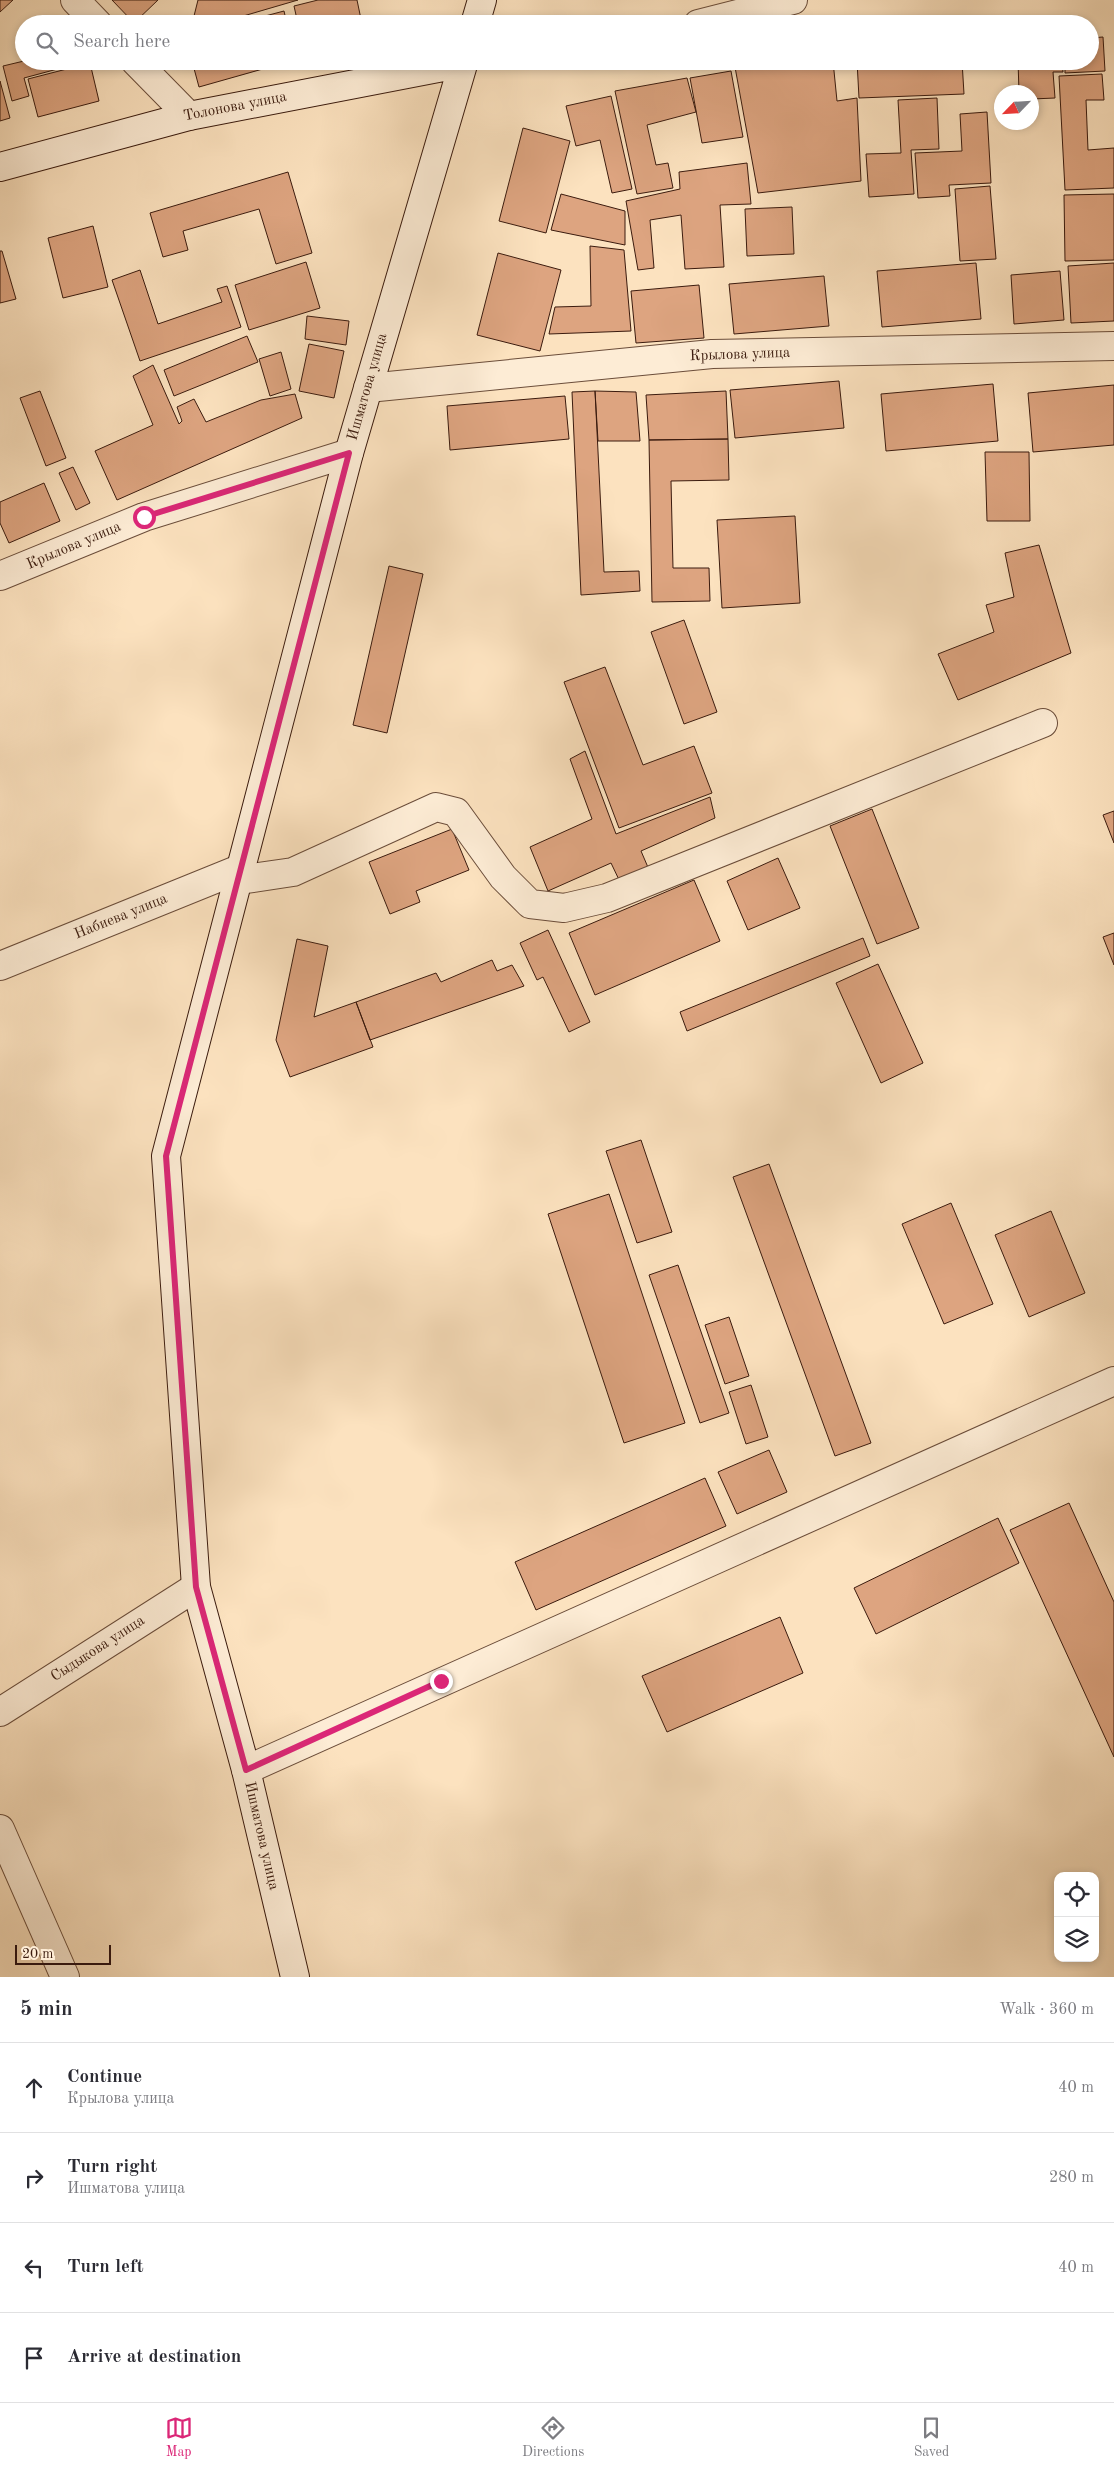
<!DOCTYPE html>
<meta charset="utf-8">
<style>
:root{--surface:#fff;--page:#f2f2f3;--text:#2b2b33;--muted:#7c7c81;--line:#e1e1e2;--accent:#db2777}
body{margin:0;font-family:"Old Standard TT",serif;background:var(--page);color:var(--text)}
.controls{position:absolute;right:15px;bottom:15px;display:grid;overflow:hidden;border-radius:10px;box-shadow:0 2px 8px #0003}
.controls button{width:45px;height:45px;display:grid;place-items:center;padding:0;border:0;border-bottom:1px solid var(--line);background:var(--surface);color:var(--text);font:25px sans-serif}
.compass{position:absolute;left:994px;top:85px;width:45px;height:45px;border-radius:50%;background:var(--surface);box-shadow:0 2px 8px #0003;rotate:245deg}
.scale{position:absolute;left:15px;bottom:12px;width:96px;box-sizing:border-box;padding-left:5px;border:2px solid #3b1b0e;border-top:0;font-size:14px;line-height:18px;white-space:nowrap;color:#3b1b0e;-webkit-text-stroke:4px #fdecd5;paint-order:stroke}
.stop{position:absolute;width:15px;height:15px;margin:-11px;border:4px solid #db2777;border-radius:50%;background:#fff}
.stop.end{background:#db2777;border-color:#fff;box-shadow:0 1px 5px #0008}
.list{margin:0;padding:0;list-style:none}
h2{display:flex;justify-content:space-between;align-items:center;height:65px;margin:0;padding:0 20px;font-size:21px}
h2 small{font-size:16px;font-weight:400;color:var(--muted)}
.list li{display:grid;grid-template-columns:32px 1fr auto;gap:15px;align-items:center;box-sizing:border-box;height:90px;padding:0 20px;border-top:1px solid var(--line)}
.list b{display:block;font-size:19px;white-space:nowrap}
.list p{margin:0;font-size:16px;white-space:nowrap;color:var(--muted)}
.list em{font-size:16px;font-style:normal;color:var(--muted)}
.icon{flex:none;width:28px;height:28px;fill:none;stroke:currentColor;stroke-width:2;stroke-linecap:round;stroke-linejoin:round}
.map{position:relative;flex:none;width:1114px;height:1977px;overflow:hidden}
.search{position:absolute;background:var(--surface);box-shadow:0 2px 8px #0003;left:15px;right:15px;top:15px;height:55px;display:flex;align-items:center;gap:12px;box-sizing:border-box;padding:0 18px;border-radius:28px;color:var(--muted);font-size:19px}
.sheet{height:425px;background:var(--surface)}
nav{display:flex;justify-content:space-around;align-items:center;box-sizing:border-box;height:70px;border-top:1px solid var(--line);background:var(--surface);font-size:14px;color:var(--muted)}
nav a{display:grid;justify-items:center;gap:2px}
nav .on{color:var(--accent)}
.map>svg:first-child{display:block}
.building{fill:#dda480;stroke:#3b1b0e}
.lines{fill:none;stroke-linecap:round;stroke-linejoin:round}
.street-casing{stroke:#6b4d3a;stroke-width:30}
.secondary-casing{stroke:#3b1b0e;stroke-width:30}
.street{stroke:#fdecd5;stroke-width:28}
.secondary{stroke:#fdecd5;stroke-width:28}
.route{stroke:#db2777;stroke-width:6}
.labels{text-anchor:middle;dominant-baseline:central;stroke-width:4;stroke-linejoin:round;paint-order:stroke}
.street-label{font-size:15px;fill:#3b1b0e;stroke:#fdecd5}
</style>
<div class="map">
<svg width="1114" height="1977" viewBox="0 0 1114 1977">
<rect width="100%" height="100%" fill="#fce2bf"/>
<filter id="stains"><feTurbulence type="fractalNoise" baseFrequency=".004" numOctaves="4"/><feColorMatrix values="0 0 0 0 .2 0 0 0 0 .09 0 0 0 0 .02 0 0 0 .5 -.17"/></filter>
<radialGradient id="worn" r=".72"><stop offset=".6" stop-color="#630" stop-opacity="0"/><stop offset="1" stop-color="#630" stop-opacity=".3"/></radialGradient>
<!-- building -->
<path class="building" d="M0,0H13L0,12Z
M112,0H158L134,23Z
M198,0H298L216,24H192Z
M318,0H357L362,24H298L294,6Z
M284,11L287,24H235Z
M1103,37L1105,71L1065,73V61H1090V38Z
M24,61H64L65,67L24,78L29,96L12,101L3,66Z
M192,61H291L199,87Z
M764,61H833L837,101L857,98L861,181L758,193L735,67Z
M857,61H962L964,94L859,98Z
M1018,61H1062L1063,72H1053L1055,98L1032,99V92H1019Z
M90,63L99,101L38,117L28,79Z
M731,71L743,137L702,143L690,78Z
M1102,74L1104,100H1086L1088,150L1114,148V188L1065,190L1059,76Z
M687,78L696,112L647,125L656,165L668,163L673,188L637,194L615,91Z
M0,81L10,118L0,121Z
M611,96L632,189L612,193L600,140L576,146L566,106Z
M937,98L939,149L911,150L914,194L869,197L866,154L901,153L898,100Z
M987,112L991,183L949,185L950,196L918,198L915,153L962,151L960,114Z
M523,128L570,141L546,233L499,221Z
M747,163L751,204L720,205L724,267L685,269L681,215L650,220L654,268L638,270L626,201L680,189L679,172Z
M288,172L312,253L276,264L259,209L183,231L188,250L163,257L150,213Z
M990,186L996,259L960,261L955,189Z
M561,194L625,211V245L551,230Z
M1114,194V260L1065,261L1064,195Z
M792,207L794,254L747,256L745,209Z
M93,226L108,287L63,298L48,238Z
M590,246L624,250L631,331L549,334L555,307L591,306Z
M0,251H2L16,299L0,303Z
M498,253L561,270L540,351L477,335Z
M306,262L320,308L249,330L235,285Z
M976,263L981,319L882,327L877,271Z
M1114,263V321L1071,323L1068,266Z
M140,270L158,324L222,302L217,289L227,286L241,327L140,361L112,280Z
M1060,271L1064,320L1014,324L1011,275Z
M824,276L829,326L734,334L729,284Z
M699,285L704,338L636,343L631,291Z
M307,316L349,321L346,345L305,339Z
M247,336L258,362L174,396L164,370Z
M309,344L344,351L334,398L299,391Z
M281,352L291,389L270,396L259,359Z
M153,365L179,424L182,421L177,407L194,399L206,422L261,400L295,394L302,418L117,500L95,451L153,425L133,376Z
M839,381L844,428L735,438L730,390Z
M993,384L998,441L886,451L881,394Z
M1114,385V445L1033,452L1028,393Z
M40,391L66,458L46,466L20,398Z
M595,391L604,572L639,571L640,591L581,595L572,392Z
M595,391L636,392L640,441H598Z
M726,391L728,439L649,440L646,395Z
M565,396L569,439L450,450L447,406Z
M728,439L729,480L671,481L673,568H709L710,601L652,602L649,440Z
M985,452H1029L1030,521H987Z
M73,467L90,503L76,510L59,473Z
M44,483L60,521L9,543L0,523V502Z
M795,516L800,603L722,608L717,520Z
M1039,545L1071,653L958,700L938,654L994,632L986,605L1014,597L1005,553Z
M389,566L423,574L387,733L353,725Z
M684,620L717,712L684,724L651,632Z
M605,667L643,765L694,746L712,793L619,828L564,682Z
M585,751L616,834L710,797L715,818L641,851L650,872L622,886L611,863L548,891L530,847L592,819L570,759Z
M872,809L919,928L877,944L830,826Z
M1114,811V843L1103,815Z
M452,829L469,870L416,891L420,902L390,914L369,862Z
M778,858L800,908L748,930L727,881Z
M694,880L720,941L595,995L569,933Z
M548,930L590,1022L569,1032L543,977L537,980L520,943Z
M1114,933V965L1103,937Z
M863,938L870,956L687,1031L680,1012Z
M297,939L328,946L314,1017L356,1002L373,1047L290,1077L276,1040Z
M492,960L497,971L512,965L524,986L370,1040L356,1002L436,973L441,982Z
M878,964L923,1063L881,1083L836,983Z
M641,1140L672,1232L637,1243L606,1151Z
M769,1164L871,1443L835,1456L733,1177Z
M609,1194L685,1423L624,1443L548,1214Z
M951,1203L993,1304L944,1324L902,1224Z
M1051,1211L1085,1293L1029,1317L995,1235Z
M678,1265L729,1413L700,1423L649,1275Z
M729,1317L749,1376L725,1384L705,1325Z
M751,1385L768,1437L746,1444L729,1392Z
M769,1450L787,1492L737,1514L718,1472Z
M705,1478L726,1526L536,1610L515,1562Z
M1069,1503L1114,1602V1757L1010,1530Z
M998,1518L1019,1563L876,1634L854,1588Z
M780,1617L803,1673L667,1732L642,1676Z"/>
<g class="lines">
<defs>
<path id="street" d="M75,0L98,24
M698,24L793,0
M135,61L189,116
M368,388L712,354L1114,346
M0,576L144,517L349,453
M239,880L293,872L436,807L456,812L503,877L530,904L564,908L607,898L1043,723
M0,966L242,868
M0,1712L196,1587
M246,1770L1114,1381
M0,1829L65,1977"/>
<path id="secondary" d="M475,24L482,0
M0,167L189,116L464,63
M295,1977L246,1770L196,1587L166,1156L349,453L464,61"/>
</defs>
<!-- street casing -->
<use href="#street" class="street-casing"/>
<!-- secondary casing -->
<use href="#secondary" class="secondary-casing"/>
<!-- street -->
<use href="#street" class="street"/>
<!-- secondary -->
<use href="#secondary" class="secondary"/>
</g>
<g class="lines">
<!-- route -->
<path class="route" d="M144,517L349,453L166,1156L196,1587L246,1770L441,1681"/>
</g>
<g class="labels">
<!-- street labels -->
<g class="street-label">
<text transform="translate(235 107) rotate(-11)">Толонова улица</text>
<text transform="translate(740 355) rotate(-2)">Крылова улица</text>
<text transform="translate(368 387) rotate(-74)">Ишматова улица</text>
<text transform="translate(74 546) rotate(-23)">Крылова улица</text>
<text transform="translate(121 917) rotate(-22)">Набиева улица</text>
<text transform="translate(98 1649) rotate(-33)">Сыдыкова улица</text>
<text transform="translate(261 1836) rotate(77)">Ишматова улица</text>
</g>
</g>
<rect width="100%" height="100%" filter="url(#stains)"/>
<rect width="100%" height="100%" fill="url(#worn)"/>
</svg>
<div class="controls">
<button><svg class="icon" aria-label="locate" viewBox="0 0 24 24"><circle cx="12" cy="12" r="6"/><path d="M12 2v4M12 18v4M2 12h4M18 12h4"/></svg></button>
<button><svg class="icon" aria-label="layers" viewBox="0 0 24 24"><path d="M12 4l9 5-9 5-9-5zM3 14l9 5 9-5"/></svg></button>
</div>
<svg class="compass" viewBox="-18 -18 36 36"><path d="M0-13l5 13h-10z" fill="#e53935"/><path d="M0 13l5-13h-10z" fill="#7c7c81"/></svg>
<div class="scale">20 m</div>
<div class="stop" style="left:144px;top:517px"></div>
<div class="stop end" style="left:441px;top:1681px"></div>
<div class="search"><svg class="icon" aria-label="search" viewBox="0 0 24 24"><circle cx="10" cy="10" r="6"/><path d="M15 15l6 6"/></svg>Search here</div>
</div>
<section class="sheet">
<h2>5 min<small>Walk · 360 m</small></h2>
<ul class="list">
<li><svg class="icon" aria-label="ahead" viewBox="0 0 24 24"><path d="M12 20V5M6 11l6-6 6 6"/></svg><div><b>Continue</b><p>Крылова улица</p></div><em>40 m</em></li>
<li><svg class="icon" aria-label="right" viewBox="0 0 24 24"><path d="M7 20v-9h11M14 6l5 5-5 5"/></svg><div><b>Turn right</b><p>Ишматова улица</p></div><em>280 m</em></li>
<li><svg class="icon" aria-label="left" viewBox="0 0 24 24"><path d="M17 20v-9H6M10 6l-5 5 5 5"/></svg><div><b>Turn left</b></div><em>40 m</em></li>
<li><svg class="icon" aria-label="arrive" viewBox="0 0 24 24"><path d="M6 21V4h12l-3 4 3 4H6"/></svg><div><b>Arrive at destination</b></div></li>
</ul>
</section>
<nav>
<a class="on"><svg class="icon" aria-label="map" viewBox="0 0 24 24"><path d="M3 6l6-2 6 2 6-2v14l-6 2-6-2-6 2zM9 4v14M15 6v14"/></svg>Map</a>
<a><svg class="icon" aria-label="directions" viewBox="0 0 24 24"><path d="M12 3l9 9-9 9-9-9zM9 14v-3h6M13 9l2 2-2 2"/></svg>Directions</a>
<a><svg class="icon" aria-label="saved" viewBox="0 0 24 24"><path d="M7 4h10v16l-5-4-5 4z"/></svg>Saved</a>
</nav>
